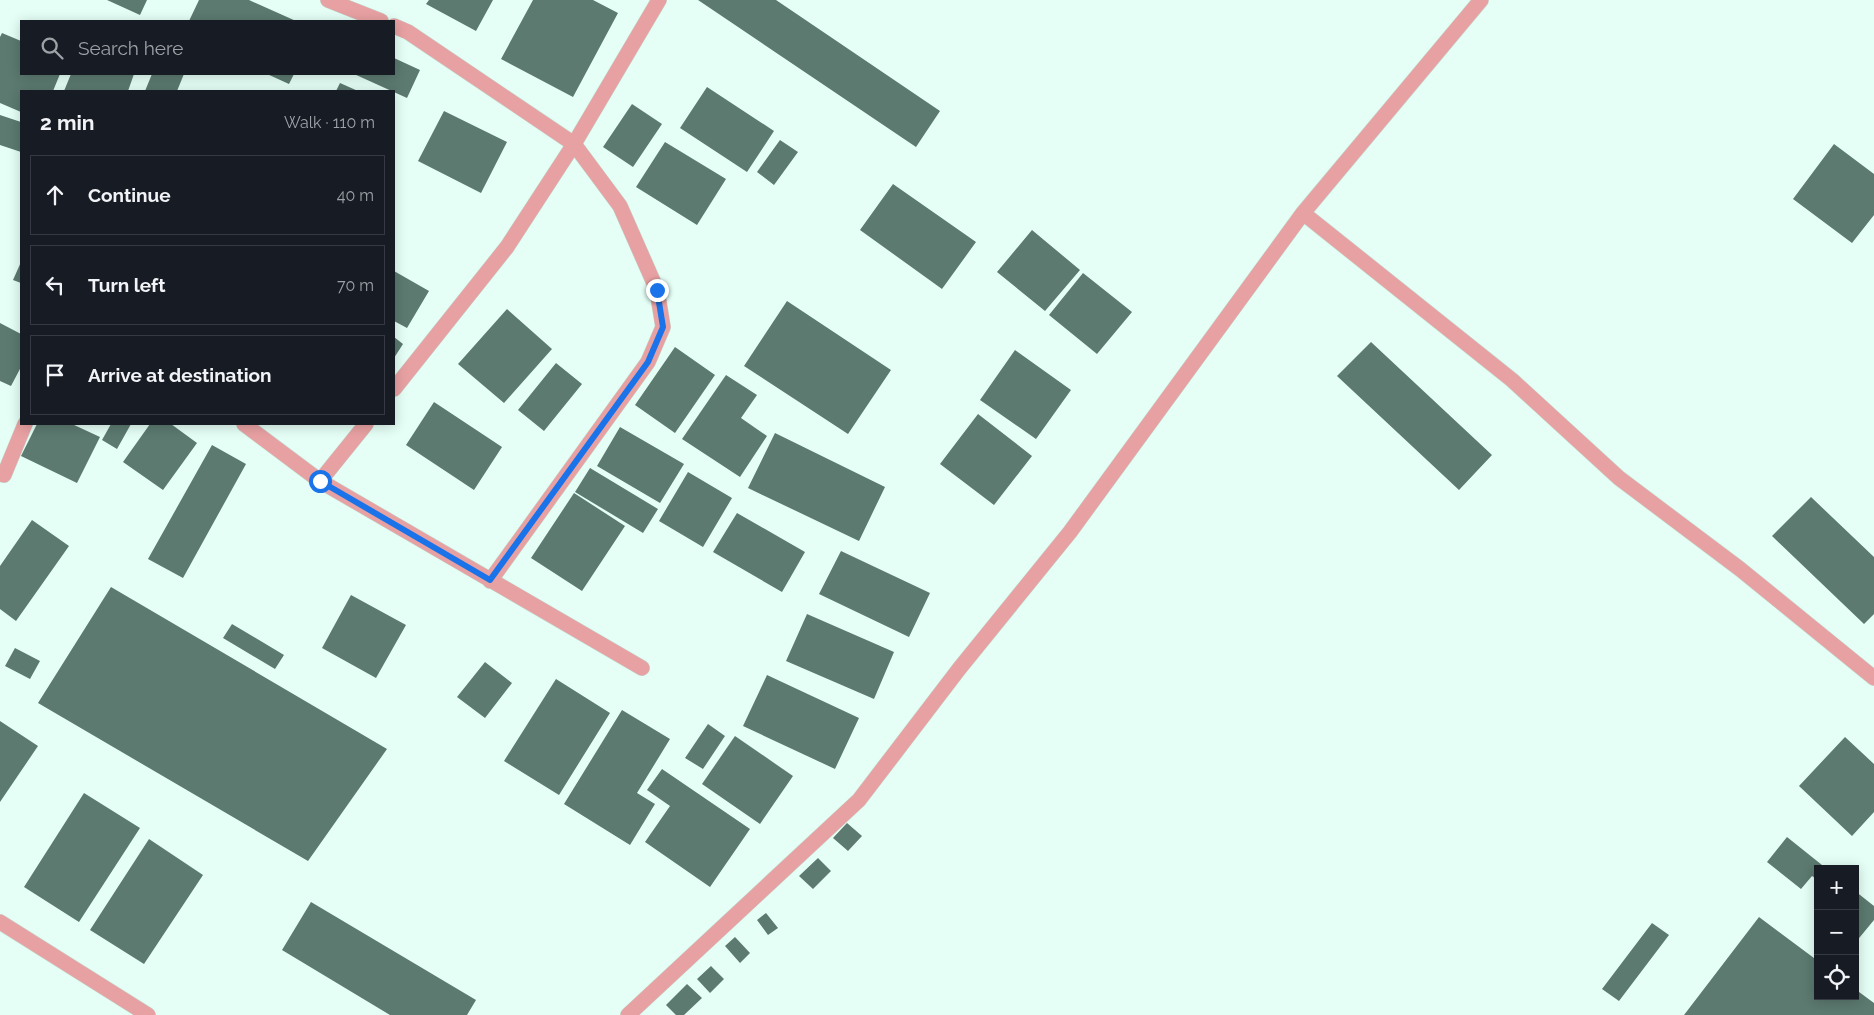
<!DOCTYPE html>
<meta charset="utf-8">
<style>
:root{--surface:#171b24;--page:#242831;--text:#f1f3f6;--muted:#9ea1a6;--line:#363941}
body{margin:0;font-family:Raleway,sans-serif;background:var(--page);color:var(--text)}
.controls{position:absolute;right:15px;bottom:15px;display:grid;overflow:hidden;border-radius:0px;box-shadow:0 2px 12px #0003}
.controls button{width:45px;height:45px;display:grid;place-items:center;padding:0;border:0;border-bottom:1px solid var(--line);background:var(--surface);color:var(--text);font:25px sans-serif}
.stop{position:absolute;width:15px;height:15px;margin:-11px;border:4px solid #1a73e8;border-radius:50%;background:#fff}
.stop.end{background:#1a73e8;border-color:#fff;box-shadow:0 1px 5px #0008}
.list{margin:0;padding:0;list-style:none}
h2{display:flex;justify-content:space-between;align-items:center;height:65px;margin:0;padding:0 20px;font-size:21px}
h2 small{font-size:16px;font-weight:400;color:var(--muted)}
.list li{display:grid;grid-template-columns:32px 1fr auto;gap:15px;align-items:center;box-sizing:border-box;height:80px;margin:0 10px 10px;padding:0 10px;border:1px solid var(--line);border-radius:0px}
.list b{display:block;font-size:19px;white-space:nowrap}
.list em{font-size:16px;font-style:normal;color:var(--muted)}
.icon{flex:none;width:28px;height:28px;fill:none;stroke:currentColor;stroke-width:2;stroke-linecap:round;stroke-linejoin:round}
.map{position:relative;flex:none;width:1874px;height:1015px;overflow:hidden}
.search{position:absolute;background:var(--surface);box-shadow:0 2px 12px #0003;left:20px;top:20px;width:375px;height:55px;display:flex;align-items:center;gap:12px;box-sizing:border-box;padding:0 18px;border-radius:0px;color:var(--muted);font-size:19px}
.panel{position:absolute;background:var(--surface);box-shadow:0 2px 12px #0003;left:20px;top:90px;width:375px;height:335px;border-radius:0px}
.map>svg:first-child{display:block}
.building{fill:#5c7a70}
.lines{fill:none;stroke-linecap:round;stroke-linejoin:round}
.minor-casing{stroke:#c4dcd3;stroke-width:16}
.minor{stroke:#e8a1a2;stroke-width:15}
.route{stroke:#1a73e8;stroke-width:6}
</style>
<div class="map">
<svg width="1874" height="1015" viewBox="0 0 1874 1015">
<rect width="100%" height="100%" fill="#e5fff6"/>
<!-- building -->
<path class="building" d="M107,0H147L140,15Z
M199,0H249L296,21H189Z
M429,0H493L476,31L426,4Z
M533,0H593L618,13L573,97L501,59Z
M698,0H776L940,111L916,147Z
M2,33L21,41V74H60L53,91H21V112L0,103V37Z
M394,58L420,70L407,98L354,74H394Z
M71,74H134L128,91H64Z
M152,74H184L177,91H145Z
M267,74H294L289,84Z
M340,83L358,91H336Z
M707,87L774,131L747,172L680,128Z
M632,104L662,124L633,167L603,147Z
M444,111L507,142L481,193L418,161Z
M0,115L21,122V152L0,145Z
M780,140L798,152L774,185L757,172Z
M665,142L726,179L697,225L636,187Z
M1834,144L1874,174V215L1852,243L1793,199Z
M893,184L976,242L942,289L860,230Z
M1032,230L1080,270L1045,311L997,272Z
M21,262V283L13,280Z
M394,271L429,291L407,328L394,321Z
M1083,273L1132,312L1097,354L1049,315Z
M787,301L891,370L848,434L744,366Z
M507,309L552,349L504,403L458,364Z
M0,323L21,334V367L11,386L0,381Z
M394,337L403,344L394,358Z
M1371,342L1492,455L1459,490L1337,376Z
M675,347L715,375L675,433L635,405Z
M1015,350L1071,390L1036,439L980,400Z
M556,363L582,384L544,431L518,410Z
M726,375L757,395L741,418L767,436L740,477L682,439Z
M434,402L502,447L474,490L406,445Z
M978,414L1032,456L994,505L940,464Z
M37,424H72L100,437L77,483L21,456Z
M111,424H131L117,449L102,440Z
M150,424H171L197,443L163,490L123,462Z
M620,427L684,464L660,503L597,466Z
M775,433L885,487L859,541L748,488Z
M212,445L246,464L183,578L148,559Z
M590,468L658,509L643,533L575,492Z
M688,472L732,498L703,547L659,521Z
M574,493L625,526L582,591L531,558Z
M1811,497L1874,557V614L1864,624L1772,536Z
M737,513L805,552L782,592L713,552Z
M32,520L69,546L16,621L0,609V566Z
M841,551L930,593L909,637L819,594Z
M111,587L387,749L308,861L38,703Z
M351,595L406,625L376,678L322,648Z
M807,614L894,652L874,699L786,661Z
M232,624L284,655L275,669L223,638Z
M15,648L40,661L30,679L5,666Z
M485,662L512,683L485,718L457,697Z
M767,675L859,718L835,769L743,726Z
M556,679L610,713L559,795L504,761Z
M622,710L670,739L637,793L655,804L630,845L564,804Z
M0,721L38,746L0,802Z
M708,724L725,736L703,769L685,758Z
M735,736L793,776L760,824L702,784Z
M1845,737L1874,764V812L1852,836L1799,786Z
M662,769L750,829L710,887L645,842L670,806L647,790Z
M84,793L140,828L79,922L24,887Z
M847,823L862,836L848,851L833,838Z
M1787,837L1827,869H1818V880L1812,876L1801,889L1767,862Z
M149,839L203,875L144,964L90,930Z
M818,858L831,871L813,889L799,876Z
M1855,891L1874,906V920L1855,943Z
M311,902L476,1000L467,1015H390L282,950Z
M766,913L778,928L768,935L757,920Z
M1759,917L1818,961V996H1855V989L1874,1003V1015H1684Z
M1652,923L1669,935L1619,1001L1602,989Z
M735,937L750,953L740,963L725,946Z
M711,966L724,979L710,993L697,979Z
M687,984L702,998L684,1015H676L666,1005Z"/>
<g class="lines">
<defs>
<path id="minor" d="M328,0L381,21
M394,26L408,32L574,144L620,206L657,290L663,327L648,362L490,581
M1303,213L1512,380L1619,478L1740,569L1874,678
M394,389L507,247L574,144L659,0
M244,424L320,481L642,668
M0,474L4,475L25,424
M320,481L366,424
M0,922L148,1015
M628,1015L859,800L959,669L1070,532L1303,213L1481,0"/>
</defs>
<!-- minor casing -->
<use href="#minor" class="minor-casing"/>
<!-- minor -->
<use href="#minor" class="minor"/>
</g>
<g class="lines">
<!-- route -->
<path class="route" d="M320,481L490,580L648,362L663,327L657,290"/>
</g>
</svg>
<div class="controls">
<button>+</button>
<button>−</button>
<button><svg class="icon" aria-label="locate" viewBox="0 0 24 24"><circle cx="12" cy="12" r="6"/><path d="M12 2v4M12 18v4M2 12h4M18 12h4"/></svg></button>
</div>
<div class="stop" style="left:320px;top:481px"></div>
<div class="stop end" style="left:657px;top:290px"></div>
<div class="search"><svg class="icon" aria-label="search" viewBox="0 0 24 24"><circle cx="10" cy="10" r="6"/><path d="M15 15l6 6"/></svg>Search here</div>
<section class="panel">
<h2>2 min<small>Walk · 110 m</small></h2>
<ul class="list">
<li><svg class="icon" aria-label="ahead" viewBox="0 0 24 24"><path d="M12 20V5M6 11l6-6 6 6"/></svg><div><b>Continue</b></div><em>40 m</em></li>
<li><svg class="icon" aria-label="left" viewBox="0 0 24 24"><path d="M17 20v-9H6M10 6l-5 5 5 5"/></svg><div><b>Turn left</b></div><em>70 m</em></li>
<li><svg class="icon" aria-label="arrive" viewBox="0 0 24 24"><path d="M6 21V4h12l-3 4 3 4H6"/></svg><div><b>Arrive at destination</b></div></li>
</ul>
</section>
</div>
